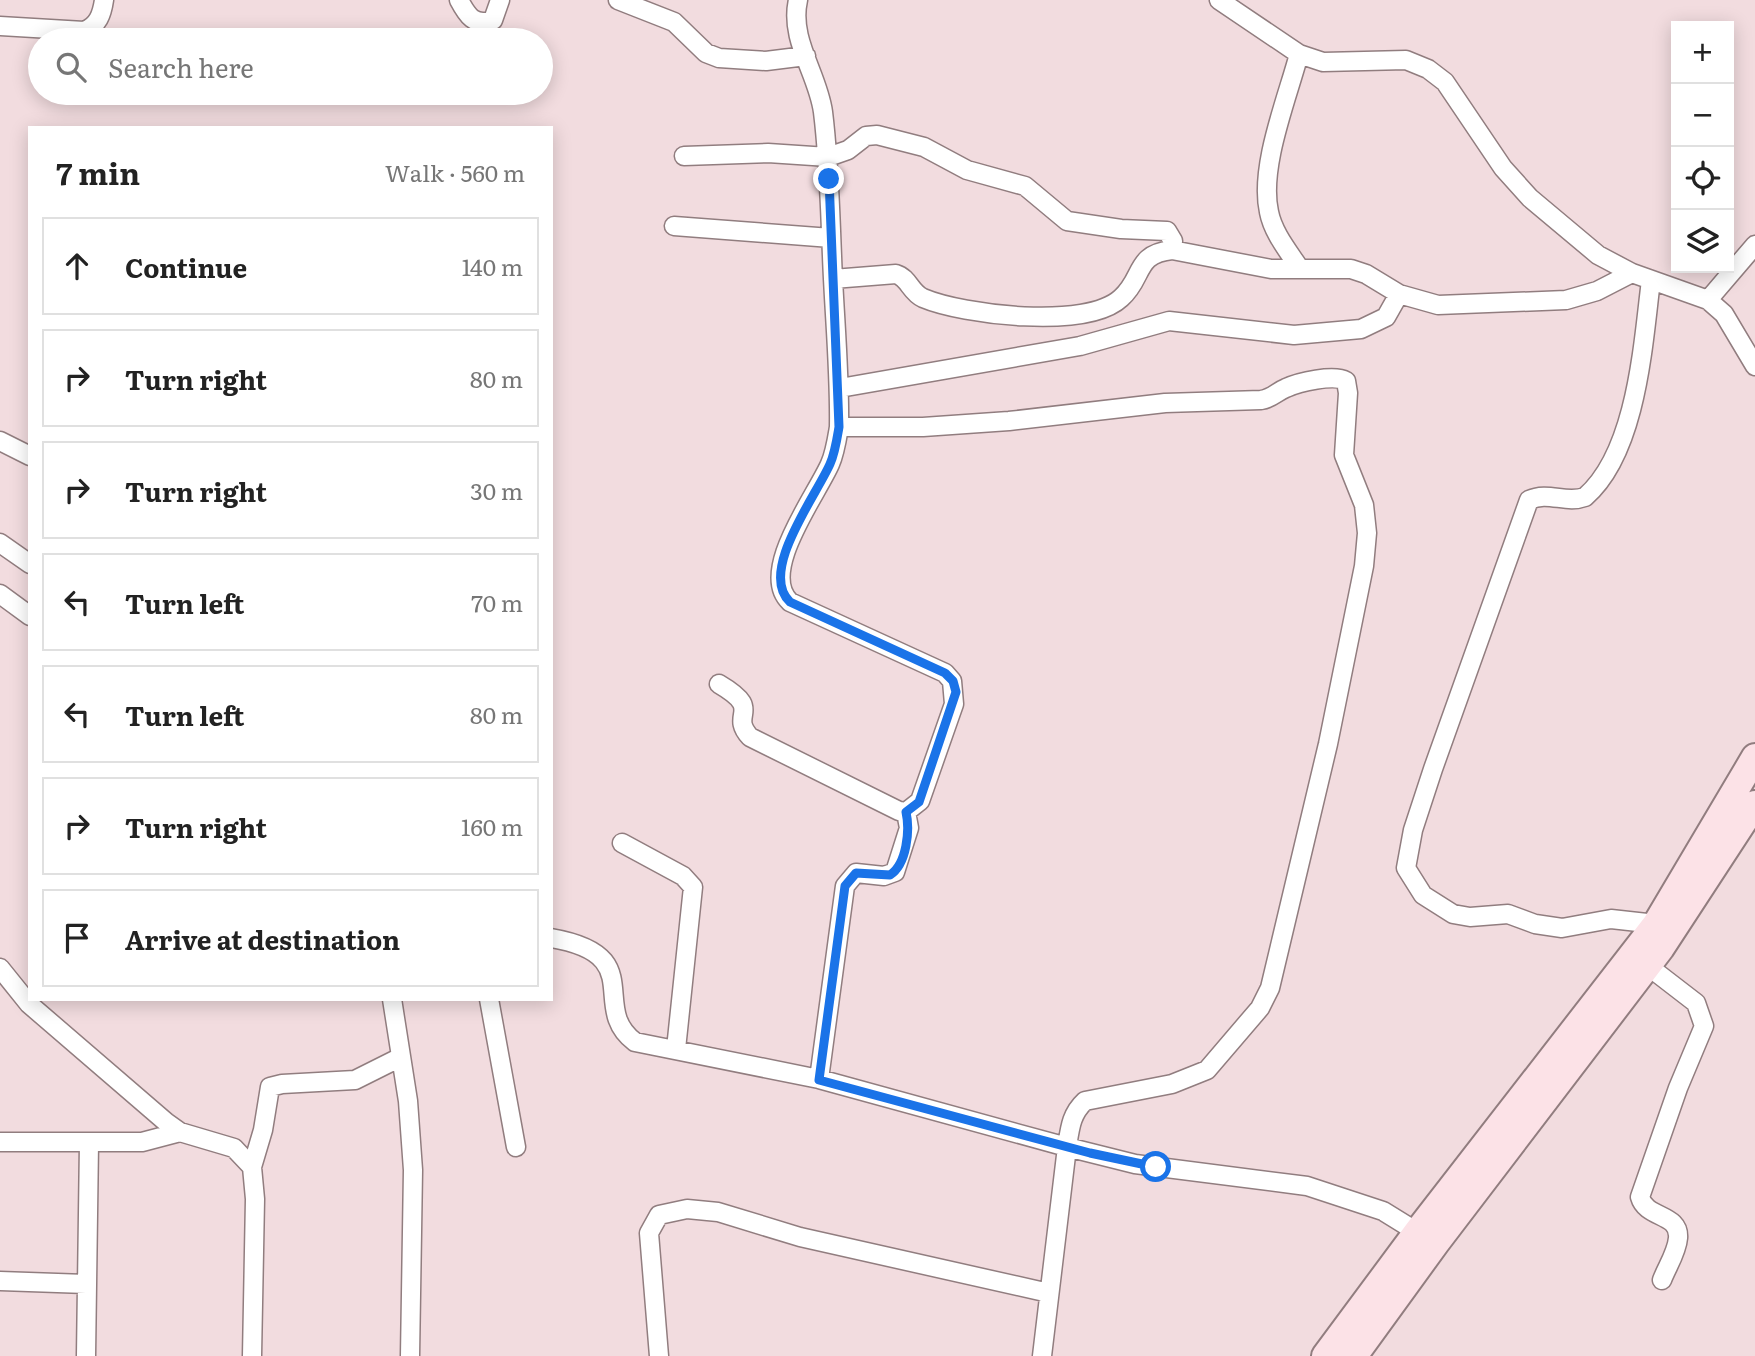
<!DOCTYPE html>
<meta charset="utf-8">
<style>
:root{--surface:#fff;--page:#f6f6f6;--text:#222;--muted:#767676;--line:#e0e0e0}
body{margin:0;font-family:Literata,serif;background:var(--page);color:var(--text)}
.controls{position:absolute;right:21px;top:21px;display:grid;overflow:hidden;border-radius:0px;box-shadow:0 4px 18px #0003}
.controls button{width:63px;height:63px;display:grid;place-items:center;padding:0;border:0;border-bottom:2px solid var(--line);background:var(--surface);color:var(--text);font:35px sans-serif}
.stop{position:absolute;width:21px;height:21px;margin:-16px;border:5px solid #1a73e8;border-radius:50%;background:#fff}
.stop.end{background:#1a73e8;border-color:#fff;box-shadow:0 2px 7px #0008}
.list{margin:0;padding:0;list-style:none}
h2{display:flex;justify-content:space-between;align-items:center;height:91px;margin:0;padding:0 28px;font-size:30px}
h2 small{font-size:23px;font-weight:400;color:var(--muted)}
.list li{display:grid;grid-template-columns:46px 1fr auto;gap:21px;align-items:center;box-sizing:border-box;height:98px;margin:0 14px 14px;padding:0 14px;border:2px solid var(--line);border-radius:0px}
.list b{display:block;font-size:26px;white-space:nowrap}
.list em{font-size:23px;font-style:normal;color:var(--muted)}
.icon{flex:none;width:38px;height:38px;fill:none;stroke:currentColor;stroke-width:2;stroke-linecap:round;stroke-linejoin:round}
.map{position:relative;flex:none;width:1755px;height:1356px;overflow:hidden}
.search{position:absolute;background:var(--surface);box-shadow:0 4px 18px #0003;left:28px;top:28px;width:525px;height:77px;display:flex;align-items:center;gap:18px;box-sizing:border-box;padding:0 24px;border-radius:38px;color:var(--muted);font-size:26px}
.panel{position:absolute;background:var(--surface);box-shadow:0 4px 18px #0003;left:28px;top:126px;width:525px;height:875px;border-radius:0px}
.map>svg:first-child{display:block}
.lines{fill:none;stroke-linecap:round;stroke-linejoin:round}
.street-casing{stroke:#917d7f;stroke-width:21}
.secondary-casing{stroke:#917d7f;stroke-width:30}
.street{stroke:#fff;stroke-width:18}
.secondary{stroke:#fce2e7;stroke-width:26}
.route{stroke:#1a73e8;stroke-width:9}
</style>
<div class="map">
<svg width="1755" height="1356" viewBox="0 0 1755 1356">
<rect width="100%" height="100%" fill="#f2dcdf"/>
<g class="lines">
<defs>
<path id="street" d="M459,0C467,15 474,27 493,20L500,0
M618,0L674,22L706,53L719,58L766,61L806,56
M1219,0L1299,54L1323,62L1406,60L1428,69L1445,82L1503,168L1530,198L1598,255L1632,273L1708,300L1724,314L1755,366
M0,26L84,31C98,26 102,14 104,0
M1299,54C1287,99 1259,167 1269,212C1273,233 1289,252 1300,269
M684,156L768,153L828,157L848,150L866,136L877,135L924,147L967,170L1025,186L1067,221L1121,229L1167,231L1173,241L1172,250
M674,226L831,238
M833,279L896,274C909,278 910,292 923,298C963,315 1087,330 1121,298C1144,278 1134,254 1172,250L1271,269H1351L1366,274L1399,294L1438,305L1566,300L1597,291L1632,273
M1651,280C1643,344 1637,452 1585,497C1566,504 1548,491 1529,500L1433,769L1413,830L1406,868L1423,895L1453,914L1470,917L1508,914L1535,924L1562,928L1611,919L1656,924
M1708,300L1755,245
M840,388L1080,346L1169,321L1294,335L1361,329L1386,317L1399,294
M839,427H923L1009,421L1165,403L1261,400C1273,398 1276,392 1286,388C1299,382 1334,374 1346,381L1348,393L1344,455L1364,505L1367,533L1364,566L1328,744L1270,988L1260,1008L1207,1070L1172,1084L1085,1101C1071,1114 1070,1128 1067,1147L1135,1164L1307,1186L1383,1211L1417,1232
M0,441L30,456
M0,543L30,564
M0,594L30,616
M719,684C765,711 728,713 750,737L899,811L906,812L920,801L954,704L952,681L945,673L790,602C758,572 816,496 830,464C835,453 837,439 839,427C840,370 834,313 832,256C830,208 829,160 823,112C818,74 789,40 798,0
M622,843L683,876L693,887L676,1049
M551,938C650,955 588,1007 635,1042L819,1079L1067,1147L1042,1356
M1648,966L1696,1003L1704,1026L1678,1088L1640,1197C1646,1219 1680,1213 1678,1238C1677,1252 1667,1267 1662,1280
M0,968L29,1004L166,1122L180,1132L234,1148L252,1167L255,1199L252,1356
M392,999L408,1101L413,1170L410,1356
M489,999L516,1147
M819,1079L845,886L856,873L884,876L895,872L909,828L906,812
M0,1142H142L180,1132
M252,1167L263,1130L270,1087L282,1084L355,1080L401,1057
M0,1281L86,1284
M86,1356L89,1143
M659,1356L649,1233L659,1215L687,1209L718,1212L800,1237L1049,1293"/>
<path id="secondary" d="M1325,1356L1417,1232L1656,924L1755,757
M1354,1356L1436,1243L1661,948L1755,804"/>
</defs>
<!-- street casing -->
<use href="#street" class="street-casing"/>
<!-- secondary casing -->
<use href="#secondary" class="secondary-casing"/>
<!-- street -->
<use href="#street" class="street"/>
<!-- secondary -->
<use href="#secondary" class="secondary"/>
</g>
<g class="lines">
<!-- route -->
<path class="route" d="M829,179L839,427C837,439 835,453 830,464C816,496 758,572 790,602L945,673L953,681L956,692L919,802L906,812C910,830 907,864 890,875L856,873L845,886L819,1080L1090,1153L1156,1167"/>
</g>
</svg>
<div class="controls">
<button>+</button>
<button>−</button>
<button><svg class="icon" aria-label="locate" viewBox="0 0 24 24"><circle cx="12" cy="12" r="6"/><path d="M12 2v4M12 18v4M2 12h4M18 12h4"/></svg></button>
<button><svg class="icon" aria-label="layers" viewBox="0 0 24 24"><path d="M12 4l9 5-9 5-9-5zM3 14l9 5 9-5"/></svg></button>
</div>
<div class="stop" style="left:1156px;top:1167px"></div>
<div class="stop end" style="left:829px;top:179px"></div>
<div class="search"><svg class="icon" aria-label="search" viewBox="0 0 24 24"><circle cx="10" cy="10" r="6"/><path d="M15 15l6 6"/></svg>Search here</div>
<section class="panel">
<h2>7 min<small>Walk · 560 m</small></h2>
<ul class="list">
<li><svg class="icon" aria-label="ahead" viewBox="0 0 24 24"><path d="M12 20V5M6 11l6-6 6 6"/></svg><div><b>Continue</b></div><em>140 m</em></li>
<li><svg class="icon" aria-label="right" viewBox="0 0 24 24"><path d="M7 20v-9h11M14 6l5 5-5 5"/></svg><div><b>Turn right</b></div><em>80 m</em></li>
<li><svg class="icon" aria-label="right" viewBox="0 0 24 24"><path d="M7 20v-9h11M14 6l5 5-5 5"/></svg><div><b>Turn right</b></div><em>30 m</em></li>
<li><svg class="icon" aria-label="left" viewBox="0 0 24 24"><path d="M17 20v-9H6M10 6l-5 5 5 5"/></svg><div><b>Turn left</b></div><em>70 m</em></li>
<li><svg class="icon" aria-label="left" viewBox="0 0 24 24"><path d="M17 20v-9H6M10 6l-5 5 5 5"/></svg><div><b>Turn left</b></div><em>80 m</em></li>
<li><svg class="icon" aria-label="right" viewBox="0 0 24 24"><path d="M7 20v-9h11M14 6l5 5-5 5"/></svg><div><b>Turn right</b></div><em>160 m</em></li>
<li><svg class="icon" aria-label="arrive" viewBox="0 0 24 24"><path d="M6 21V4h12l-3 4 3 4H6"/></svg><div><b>Arrive at destination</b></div></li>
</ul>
</section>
</div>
